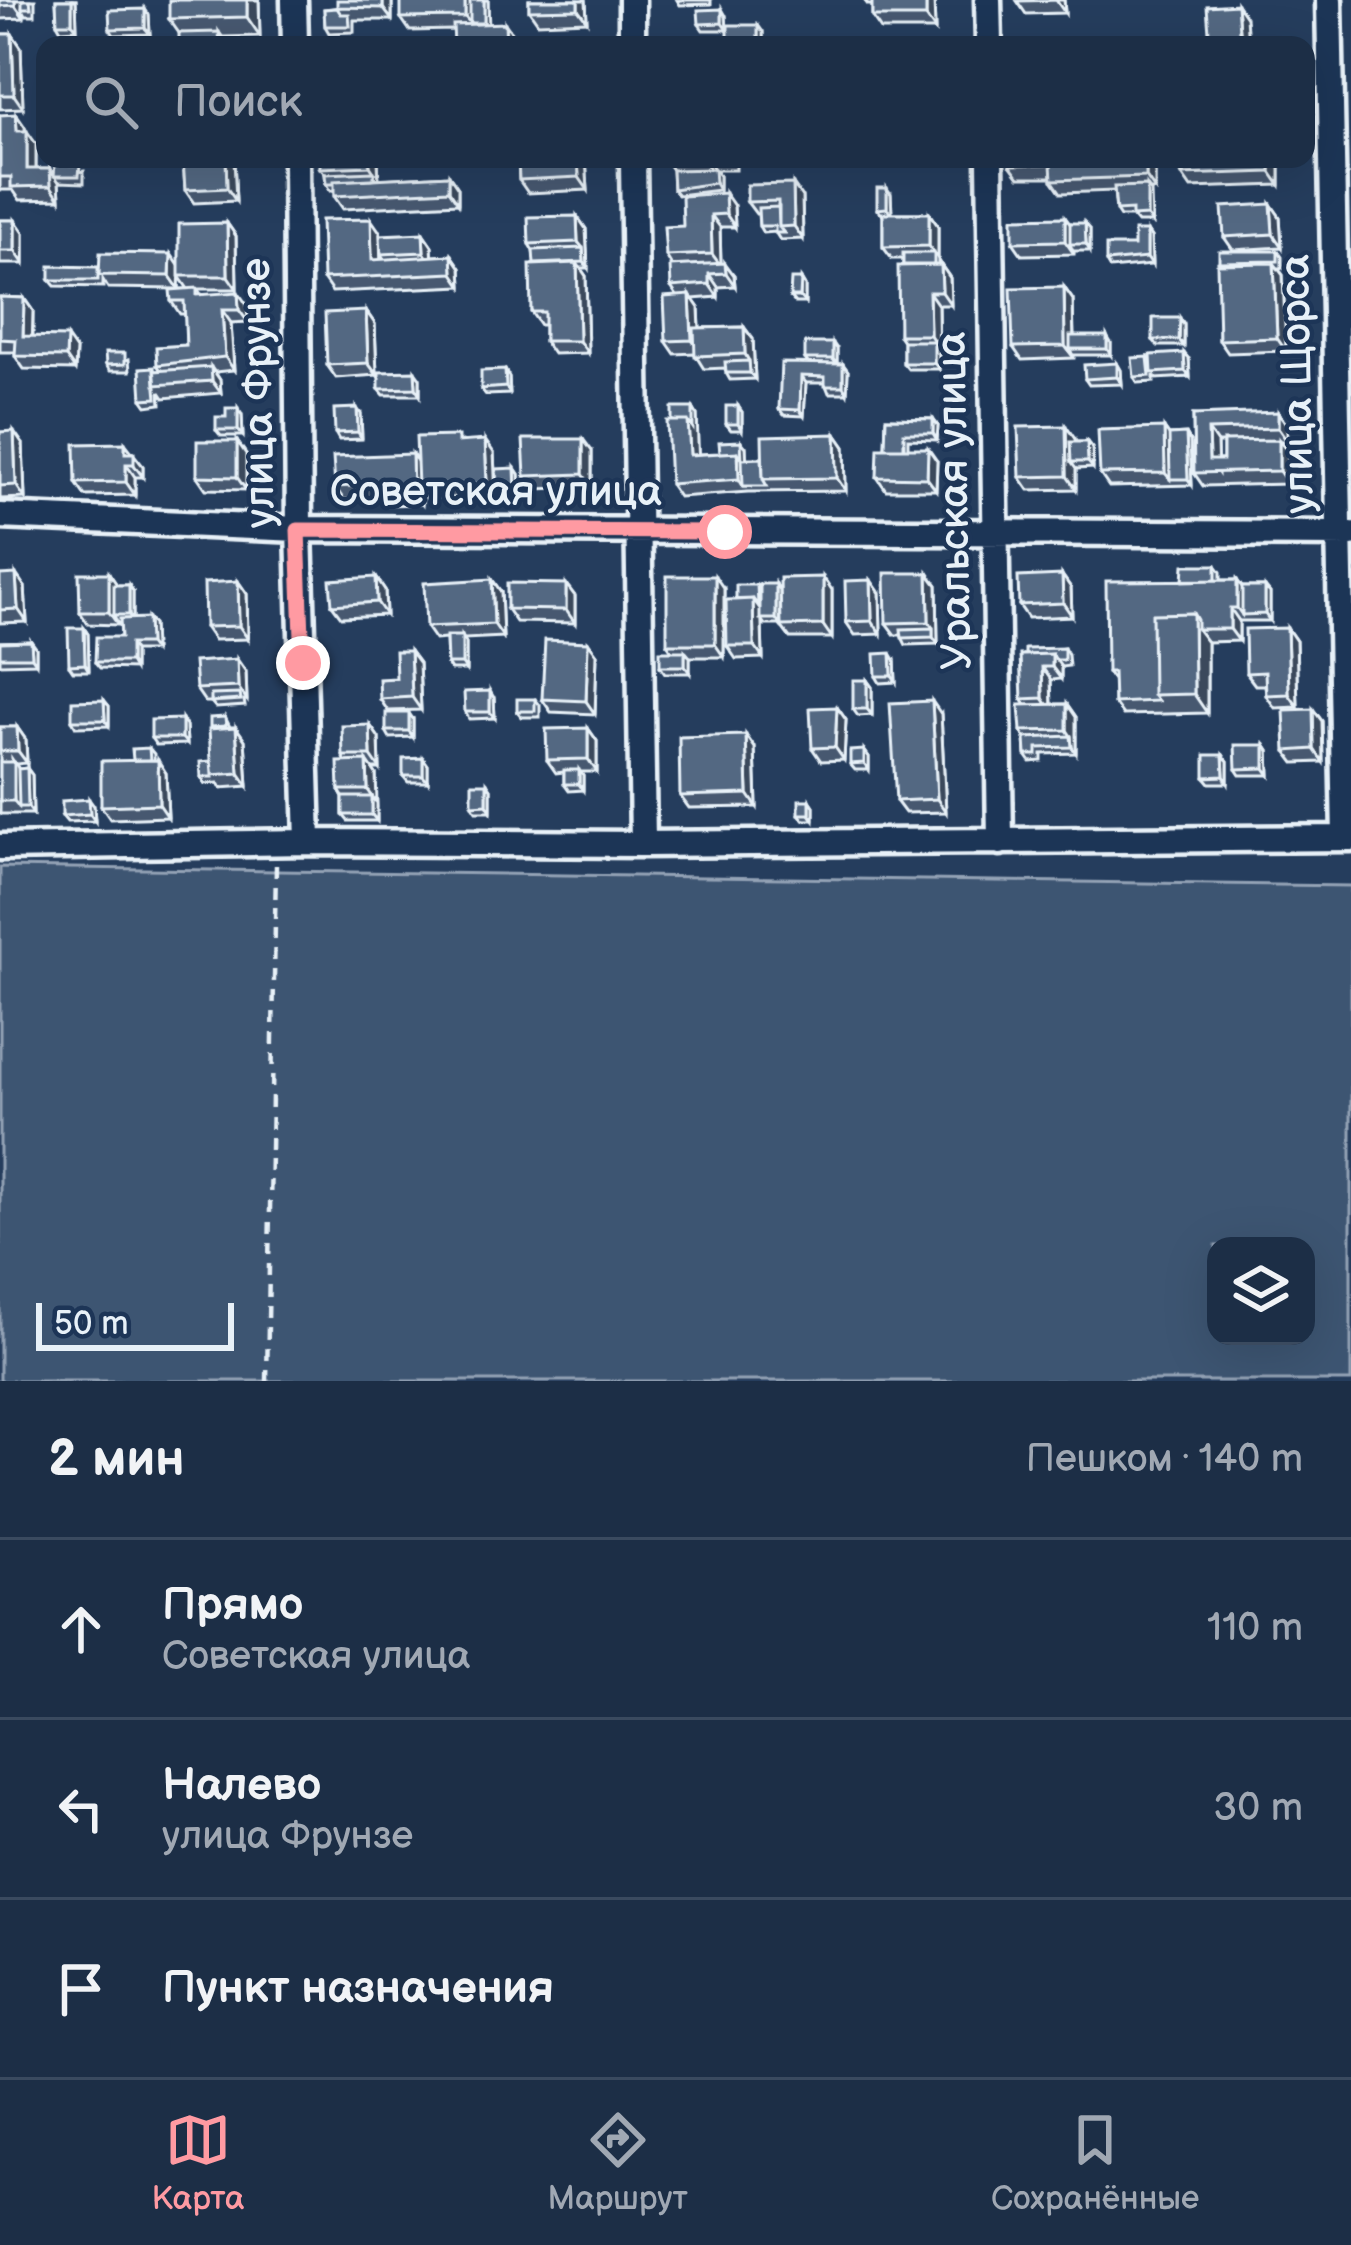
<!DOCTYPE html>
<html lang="ru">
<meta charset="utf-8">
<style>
:root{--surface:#1c2e46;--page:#25364d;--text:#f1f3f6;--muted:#a0a8b3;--line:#3a4a5f;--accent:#ff9aa2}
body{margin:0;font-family:"Balsamiq Sans",sans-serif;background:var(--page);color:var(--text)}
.controls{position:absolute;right:36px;bottom:36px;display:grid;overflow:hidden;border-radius:24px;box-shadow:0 12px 48px #0002}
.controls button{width:108px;height:108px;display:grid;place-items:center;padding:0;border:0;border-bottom:3px solid var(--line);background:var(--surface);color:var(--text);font:60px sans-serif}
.scale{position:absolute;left:36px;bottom:30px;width:198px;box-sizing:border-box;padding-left:12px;border:6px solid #e8f1f8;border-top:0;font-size:33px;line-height:42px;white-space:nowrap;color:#e8f1f8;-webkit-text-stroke:9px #1d3557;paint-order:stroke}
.stop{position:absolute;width:36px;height:36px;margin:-27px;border:9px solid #ff9aa2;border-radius:50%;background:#fff}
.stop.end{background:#ff9aa2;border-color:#fff;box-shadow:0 3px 12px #0008}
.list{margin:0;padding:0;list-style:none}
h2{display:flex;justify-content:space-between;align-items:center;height:156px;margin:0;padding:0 48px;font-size:51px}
h2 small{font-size:39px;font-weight:400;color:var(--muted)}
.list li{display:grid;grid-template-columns:78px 1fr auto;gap:36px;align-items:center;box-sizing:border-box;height:180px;padding:0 48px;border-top:3px solid var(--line)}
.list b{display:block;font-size:45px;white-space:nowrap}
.list p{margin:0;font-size:39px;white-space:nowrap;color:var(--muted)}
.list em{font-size:39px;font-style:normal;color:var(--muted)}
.icon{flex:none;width:66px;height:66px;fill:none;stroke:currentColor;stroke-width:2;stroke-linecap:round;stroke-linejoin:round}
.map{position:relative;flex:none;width:1351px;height:1381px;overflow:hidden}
.search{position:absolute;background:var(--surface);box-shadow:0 12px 48px #0002;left:36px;right:36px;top:36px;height:132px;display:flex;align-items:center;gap:30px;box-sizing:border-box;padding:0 42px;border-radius:24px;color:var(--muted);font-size:45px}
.sheet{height:696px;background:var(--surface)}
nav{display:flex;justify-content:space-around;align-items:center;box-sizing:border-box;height:168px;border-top:3px solid var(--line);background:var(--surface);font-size:33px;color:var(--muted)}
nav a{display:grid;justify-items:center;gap:6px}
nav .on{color:var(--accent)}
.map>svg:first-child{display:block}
.green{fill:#3e5472;stroke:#93a2b5;stroke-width:3;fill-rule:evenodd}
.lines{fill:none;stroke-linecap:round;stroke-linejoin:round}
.street-casing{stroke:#e8f1f8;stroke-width:33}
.path{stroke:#e8f1f8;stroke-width:4.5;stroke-dasharray:12 9;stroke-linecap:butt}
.street{stroke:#1d3557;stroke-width:24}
.wall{fill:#475970;stroke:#e8f1f8;stroke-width:3;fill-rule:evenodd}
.shaded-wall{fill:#3a485b;stroke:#e8f1f8;stroke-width:3}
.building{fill:#536782;stroke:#e8f1f8;stroke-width:3}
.route{stroke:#ff9aa2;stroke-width:15}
.labels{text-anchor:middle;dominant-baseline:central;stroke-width:9;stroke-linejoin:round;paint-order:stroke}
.street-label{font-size:42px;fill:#e8f1f8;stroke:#1d3557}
</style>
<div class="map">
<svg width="1351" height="1381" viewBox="0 0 1351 1381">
<rect width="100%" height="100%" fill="#253d5d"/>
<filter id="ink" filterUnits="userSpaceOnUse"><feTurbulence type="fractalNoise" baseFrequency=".00833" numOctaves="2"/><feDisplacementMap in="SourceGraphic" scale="24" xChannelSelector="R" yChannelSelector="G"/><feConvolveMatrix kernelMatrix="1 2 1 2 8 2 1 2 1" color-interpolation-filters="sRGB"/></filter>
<g filter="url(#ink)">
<!-- green -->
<path class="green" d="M0,867L1351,886V1381H0ZM1216,1246H1306V1336H1216Z"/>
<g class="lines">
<defs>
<path id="street" d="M294,0L295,45
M632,0V45
M988,0L989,45
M1329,0L1345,838
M296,159L299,529L308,842
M633,159L643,844
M990,159L1000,842
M0,516L299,529L1351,534
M0,847L308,842L643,844L1351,838"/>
</defs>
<!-- street casing -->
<use href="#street" class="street-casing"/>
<!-- path -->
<path class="path" d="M267,1381L276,865"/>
<!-- street -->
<use href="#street" class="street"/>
</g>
<!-- wall -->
<path class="wall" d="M0,0H35V15H26L24,11V18L0,19Z
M56,0H76L77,29L61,30L57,23Z
M259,0L260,36L223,37L179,33L169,19Z
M392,0V20H354V32L329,33L325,26L324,9Z
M488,0V23L514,36L454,30L410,31L401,18Z
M529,0H586L587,21L538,23L529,10Z
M677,0H711V4L680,5Z
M864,0H934L935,30H881L872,17V5H868Z
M1064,0L1065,13L1026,14L1017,1Z
M149,15L150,34L114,35L110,29Z
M726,16L727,30H703L699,24Z
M763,32V45H706L730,44L728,42Z
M0,34H12L21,47L23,108L0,109Z
M0,115L25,127V131L36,144V169H50L54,176L84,171V183L59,182L60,199L20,200L13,190H0Z
M183,159H234L236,201L194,203L185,190Z
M378,159L379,179L449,175L458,188V203L343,209L334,196V190L330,191L326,184L325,174L320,168Z
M518,159H586L588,190L528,193L519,180Z
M736,159V170H715L719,176V190L678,195L673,189L672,170L668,164Z
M1010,159H1056V163L1155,159V190H1149L1152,223H1137L1132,217H1120L1116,211L1114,191L1061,193L1052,180V177H1019L1010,165Z
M1280,166V185L1191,188L1182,175Z
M891,194L892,213H929L938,226V265H941L950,278L951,305H938L939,369H908L903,363V341L899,335L903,259H892L883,247V215L877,209Z
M802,197L803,239L780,240L775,232L763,233L759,226L758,214H756L747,202Z
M1271,204L1280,217L1282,247L1233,250L1224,237Z
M734,206L735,227H720L721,263L734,275L735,286L718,287V297L692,299L699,308L700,328L744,327L753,339L755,379L730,380L726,373L725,368L704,369L694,353L675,354L666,341L677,296L671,287L672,266L666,256L683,226Z
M577,216L586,229L588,268H580L586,276L588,353L553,354L544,341V325H540L531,312L535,265L533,251L529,244Z
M0,220H15L24,233V264H0Z
M227,223L236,236L237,289H197L201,294L247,305L248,322L231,323L234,370L215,372L220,380L221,393L164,398L160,392L161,404L147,406L142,399L157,371L161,370L157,365L186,345L185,314H180L171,301L177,289L108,288L103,280V287L55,286L50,280L179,267ZM179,275V276L188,289H179Z
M1070,223L1090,229V251H1074V254L1022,255L1013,242Z
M1147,231L1151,237L1152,265L1110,269L1106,262L1134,246Z
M380,232V259H384L381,254L423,233L432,246V256L452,255L461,268L462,286L332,292L323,279Z
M1278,251L1282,257V268H1278L1283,275L1286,351L1228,353L1219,340L1221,264L1219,262Z
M801,279L805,286V303H795L790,297Z
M1064,287L1073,300L1074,336L1111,343V355H1074V358L1022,360L1013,347Z
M0,297L24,298L33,311V336L76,350L75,370L24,369L15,356V352H0Z
M366,311L375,324L377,375L336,378L327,365Z
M1184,325V346H1158L1153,340Z
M837,349V364H843L848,371L847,393H829L825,383H806L804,416L784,415L779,409L808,363L805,359Z
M1148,357L1151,361L1189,359L1190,377L1156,379L1154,375V382L1138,383L1134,377Z
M129,359L130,371H110L106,365Z
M1117,363L1121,370L1122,384L1089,385L1085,379Z
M505,370L509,377L510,394L486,395L481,389Z
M420,378V395H384L379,389Z
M738,406L742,412V430H731L726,424Z
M693,408L697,415L698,454L720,453L746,447V458H762L836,434L845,447L846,491L748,492L679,497L670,484L672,421Z
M361,414L362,439L339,440L335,433Z
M242,415L243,436H221L216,430L226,417Z
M1193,415L1287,425V441H1279L1288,453V484L1203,486L1194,473ZM1217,443H1223V460H1217Z
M886,418L933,419L938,426L937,440L908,439V448L937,461L936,490H886L877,477L885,448Z
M1164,428L1169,435L1186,434L1190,441L1192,485L1109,487L1100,474Z
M0,432L23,444L25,498L0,499Z
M1075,439V442H1087L1092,448L1093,468L1076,469V489L1029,490L1020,477Z
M237,441L246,454V490L206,489L197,476Z
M462,441L494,453L496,496L427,499L422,492V504L384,505L379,498L344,500L335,487L412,454L417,461Z
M592,451V487L534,489L525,476Z
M132,453L143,466V477H135V495L85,496L76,483Z
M515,468L519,474L520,498H502L497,492Z
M1216,565L1221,572V580H1237L1242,587H1265L1270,593V621H1239V641L1207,642V713L1123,715L1114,703V681L1107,672L1183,581Z
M109,573L117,585H129L133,591V618L153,625L154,651H134V669L100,668L95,662L121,637L120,622L118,625L88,624L80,612Z
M928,573L937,585L938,644L906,645L901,635H895L886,623Z
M0,575L25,587L27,622L0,623Z
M1062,575L1071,588L1072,616L1028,618L1019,605Z
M376,577L385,590L386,615L341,617L332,605Z
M492,579L501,592L503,637L463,639L466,643V670H451L447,664L446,639L435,640L426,627Z
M238,581L247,594L248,639L214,640L205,627Z
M776,584L780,591V625H765L762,621L763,658L736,659L727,646L736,600L757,585L760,590Z
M724,589V657H690V673H665L660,666L672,651L667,644Z
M832,590V638H790L781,626Z
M880,593L881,634L855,635L846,622Z
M575,596V623L516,622L507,609Z
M84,628L88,634L89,671H73L69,665Z
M1287,628L1296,641L1298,707L1275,708L1266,695L1265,685H1255L1246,673Z
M31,641L36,648V663L0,664V642Z
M588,642L597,654L595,714L551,712L542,699Z
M1064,648L1068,655L1069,666L1061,667V679L1051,680L1052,704H1067L1076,717V753L1042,754V761L1031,762L1026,755L1025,738L1021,731L1026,705L1022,699L1025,655Z
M410,651L419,663L421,710L388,711L380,699L396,678Z
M895,660L896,682L880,683L876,676Z
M246,672L247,700H244L245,706L216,708L211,702H205L196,689Z
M867,680L872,687V715L858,716L853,709Z
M494,698L495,718L469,719L465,712Z
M535,699L540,705V717H522L517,711Z
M104,700L109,706V726L76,727L72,720Z
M837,707L846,720L844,760L821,761L812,748Z
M1313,709L1322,721L1323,762L1295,763L1286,751Z
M941,714L946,812L905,813L896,801Z
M225,717L230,727H236L245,740L248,786L221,788L218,783L205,784L201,777L211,761Z
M182,719L186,726L187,744L156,745L151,738Z
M413,719V737L390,738L386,731Z
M370,725L379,738L380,769H372L376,774L377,821H348L343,815V797L339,790L346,762L343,756Z
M0,727H17L26,740L27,763L16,764L18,769L27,768L32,775L33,814H0Z
M588,728L597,741V772H580L583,776V790L569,791L564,784V772L556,773L547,760Z
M1265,745L1269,751L1270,775H1240L1236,769Z
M149,748L154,754V760L166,773L168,817L110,819L101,806L133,760Z
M755,748L757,807L689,808L680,796Z
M864,750L869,757V770H855L850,764Z
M1223,755L1228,761V783H1210L1205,777Z
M423,758L428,765V782H408L403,776Z
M487,783L491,789V811H476L472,805Z
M810,800L814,806V820H804L799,814Z
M94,806L95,821L67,822L62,816Z"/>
<!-- shaded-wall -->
<path class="shaded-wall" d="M15,0H24L22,8L24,18L15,5Z
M72,0H76L77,29L72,23Z
M247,0H259L260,36L247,17Z
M383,0H392V20L383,8Z
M465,0H474L470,23L465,17Z
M484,0H488L489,30L484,23Z
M578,0H586L587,21L578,9Z
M926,0H934L935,30L926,17Z
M1056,0H1064L1065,13Z
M1237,4L1246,17L1248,45H1240Z
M145,9L149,15L150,34L145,28Z
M722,9L726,16L727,30L722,23Z
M505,23L514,36L515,45H506Z
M758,25L763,32V45L758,41Z
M219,32L228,45H220Z
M12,34L21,47L23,108L14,95Z
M16,114L25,127L26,144L17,131Z
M27,131L36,144V182L27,169Z
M226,159H234L236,201L227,188Z
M369,159H378L379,188L375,182L374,172L370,166Z
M578,159H586L588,190L579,177Z
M705,159H714L710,163L719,176V190L715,183L714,176L706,163Z
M1155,159V190L1146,177V160Z
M1271,159H1275L1280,166V185L1271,172Z
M50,169L59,182L60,199L51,186Z
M449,175L458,188V203L449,190Z
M793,184L802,197L803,239L794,226Z
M1147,186L1151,192L1152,223L1147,216Z
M887,188L891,194L892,215L887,208Z
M725,193L734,206L735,227L726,214Z
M1271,204L1280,217L1282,247L1273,234Z
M929,213L938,226V259L929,246Z
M711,215L720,227L721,266L712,254Z
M577,216L586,229L588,268L584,262L583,248L578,242Z
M1065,217L1074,229L1070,244L1074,254L1065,241Z
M371,219L380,232L381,272L372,260Z
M15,220L24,233V264L15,251Z
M227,223L236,236L237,289L228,276Z
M1085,223L1090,229V251L1086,244Z
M1147,231L1151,237L1152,265L1147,258Z
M423,233L432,246L433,265L424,252Z
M171,254L180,267L179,289L170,276Z
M452,255L461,268L462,286L453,273Z
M577,263L586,276L588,353L579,341Z
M725,263L734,275L735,286L726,273Z
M1274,263L1283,275L1286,351L1277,338Z
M941,265L950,278L951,305L942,292Z
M709,274L718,287V297L709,284Z
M801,279L805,286V303L800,297Z
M1064,287L1073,300L1074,349H1070L1074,358L1065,346Z
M238,292L247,305L248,322L239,310Z
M929,292L938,305L939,369L934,363V341L930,335Z
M690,295L699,308L701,353L692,340Z
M24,298L33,311L32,349L23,336Z
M222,310L231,323L234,370L225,357Z
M366,311L375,324L377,375L368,363Z
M1180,318L1184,325V346L1179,340Z
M744,327L753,339L755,379L750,373L749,361L745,354Z
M1107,336L1111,343V355L1107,349Z
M67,337L76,350L75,370L66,357Z
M833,343L837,349V365L833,359Z
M1184,353L1189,359L1190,377L1185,371Z
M1117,363L1121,370L1122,384L1117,377Z
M843,364L848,371L847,393L843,386Z
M211,367L220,380L221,393L212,381Z
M505,370L509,377L510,394L506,387Z
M415,371L420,378V395L416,388Z
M801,376L806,383L804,416L800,410Z
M738,406L742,412V430L738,424Z
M238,408L242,415L243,436L238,430Z
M357,408L361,414L362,439L358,432Z
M693,408L697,415L699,468L690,455L688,421Z
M1278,412L1287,425V441L1278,428Z
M933,419L938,426L937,440L933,433Z
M1066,426L1075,439L1076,462H1071L1076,469V489L1067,476Z
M1164,428L1173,441L1170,479L1165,473Z
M1208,430L1217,443L1218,473L1209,460Z
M14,431L23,444L25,498L16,485Z
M836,434L845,447L846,491L837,478Z
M1186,434L1190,441L1192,485L1188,479Z
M583,439L592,451V487L583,474Z
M485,440L494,453L496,496L487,483Z
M1279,440L1288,453V484L1279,471Z
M237,441L246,454V490L237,477Z
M741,441L746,447L748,486H743L739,479L738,452Z
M1087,442L1092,448L1093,468L1088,462Z
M125,443L143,466V477L125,453Z
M928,448L937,461L936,490L927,478Z
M412,454L421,467L418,486L422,492V504L413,491Z
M126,464L135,477V495L126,482Z
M515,468L519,474L520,498L516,491Z
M109,573L118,586L114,615L118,625L109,612Z
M928,573L937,585L938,644L933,637V628L929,622Z
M16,574L25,587L27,622L18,609Z
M1062,575L1071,588L1072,616L1063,603Z
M715,576L724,589V657L715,644Z
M376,577L385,590L386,615L377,602Z
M823,577L832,590V638L823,625Z
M492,579L501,592L503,637L494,624Z
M871,580L880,593L881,634L872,621Z
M1237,580L1246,593L1242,615L1237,608Z
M238,581L247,594L248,639L239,626Z
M566,584L575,596V623L566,610Z
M776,584L780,591V625L776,619Z
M129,585L133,591V622L129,615Z
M757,585L761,591L763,658L754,646L753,599Z
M1265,587L1270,593V621L1265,614Z
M1230,608L1239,621V641L1230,629Z
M1193,613L1204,629H1197L1207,642V713L1194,694Z
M148,618L153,625L154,651L149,644Z
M84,628L88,634L89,671L85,664Z
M1287,628L1296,641L1298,707L1289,694Z
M462,636L466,643V670L462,664Z
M31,641L36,648V663L32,657Z
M588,642L597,654L595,714L586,701Z
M130,644L134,651V669L130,662Z
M410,651L419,663L421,710L412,697Z
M685,651L690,657V673L685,666Z
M891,653L895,660L896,682L892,676Z
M1052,654L1061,667V679L1052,667Z
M237,659L246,672L247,700L238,687Z
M1042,667L1051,680L1052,711L1043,698Z
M867,680L872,687V715L867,709Z
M490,691L494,698L495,718L490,712Z
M104,700L109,706V726L105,720Z
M932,701L941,714L946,812L937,799Z
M1067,704L1076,717V753L1072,747L1071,736L1067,730Z
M837,707L846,720L844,760L835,747Z
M1313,709L1322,721L1323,762L1314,749Z
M409,713L413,719V737L409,731Z
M182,719L186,726L187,744L182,738Z
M370,725L379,738L380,769L371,756Z
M17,727L26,740L27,763L18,751Z
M236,727L245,740L248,786L239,773Z
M588,728L597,741V772L588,759Z
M746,735L755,748L757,807L748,794Z
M1265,745L1269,751L1270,775L1265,768Z
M864,750L869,757V770L864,763Z
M1223,755L1228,761V783L1224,776Z
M423,758L428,765V782L423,776Z
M12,759L23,775L19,807L14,801Z
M158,760L166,773L168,817L159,804Z
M367,761L376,774L377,803L368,790Z
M27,768L32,775L33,814L28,807Z
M579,770L583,776V790L579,784Z
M487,783L491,789V811L487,804Z
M372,797L377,803V821L372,815Z
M89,799L94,806L95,821L90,814Z
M810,800L814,806V820L810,814Z"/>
<!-- building -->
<path class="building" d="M0,0H15V5L0,6Z
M22,0H30L31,8H22Z
M56,0H72V23H57Z
M169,0H247V17L169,19Z
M337,0H383V8L337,7Z
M401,0H465V17L401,18Z
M470,0H484V23H470Z
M529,0H578V9L529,10Z
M872,0H926V17H872Z
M1237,4L1240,45H1210L1207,6Z
M337,8L341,14H349L350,26H325L324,9Z
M145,9V28L110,29L109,10Z
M722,9V23L699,24L698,10Z
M505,23L506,45H454L453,25Z
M728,25H758V41L728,42Z
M219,32L220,45H179V33Z
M0,34H12L14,95H0Z
M16,114L17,131H27V169H50L51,186L11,187V177H0V115Z
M183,159H226L227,188L185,190Z
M320,159H369L370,166L320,168Z
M518,159H578L579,177L519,180Z
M668,159H705L706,163L668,164Z
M710,159H732V163H710Z
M1010,159H1047V164L1010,165Z
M1118,159H1150L1151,166L1146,160L1118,161Z
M1182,159H1271V172L1182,175Z
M1146,160V177L1052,180L1051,164Z
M55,164L80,165L79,176H54Z
M714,169L715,183L673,189L672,170Z
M374,172V179L334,181V184H326L325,174Z
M449,175V190L334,196V181Z
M793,184L794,226L779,227L778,201L747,202V185Z
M1147,186V216L1132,217V210L1116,211L1114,187Z
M877,188H887V208L877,209Z
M725,193L726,214L711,215L712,254L666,256L664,227L683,226L682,196Z
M1271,204L1273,234L1224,237L1222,207Z
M779,207V227L784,233H775V226H759L758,208Z
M883,213H929V246L883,247Z
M577,216L578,242L529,244L528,217Z
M1065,217V241L1013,242V218Z
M371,219L372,260L452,255L453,273L323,279L321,220Z
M0,220H15V251H0Z
M227,223L228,276H179V224Z
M1070,223H1085L1086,244H1070Z
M1134,231H1147V258L1106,262V246H1134Z
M423,233L424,252L381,254L380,235Z
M583,248L584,262L534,264L533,250Z
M1219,251H1278V261L1219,262Z
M100,253L171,254L170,276L99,275Z
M903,253H934V265H903Z
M577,263L579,341H544V312H531L530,265Z
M725,263L726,273L709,274V284L671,287L670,266Z
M1274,263L1277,338L1219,340L1217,264Z
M941,265L942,292H929L930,335H899L898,266Z
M50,266L98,267V280H50Z
M791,279H801L800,297H790Z
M1064,287L1065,346L1013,347L1011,288Z
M197,288V295L238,292L239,310H222L225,357L157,365L156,347L186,345L184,301H171L170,290Z
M690,295L692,340L666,341L664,297Z
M0,297L24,298L23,336L67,337L66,357L15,356L16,340L0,339Z
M366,311L368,363L327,365L325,313Z
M1153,318H1180L1179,340H1153Z
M744,327L745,354L695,356L694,328Z
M1070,336H1107V349H1070Z
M903,341H934V363H903Z
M805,343H833V359H805Z
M105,353H125V364L106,365Z
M1184,353L1185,371L1152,373L1151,355Z
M1148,357L1150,376L1134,377L1132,358Z
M749,361L750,373H726L725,362Z
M781,363L843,364V386H825V377L801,376L800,410L779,409Z
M1117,363V377L1085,379L1084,365Z
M154,367L157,398L142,399L140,368Z
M211,367L212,381L155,385L154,371Z
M505,370L506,387L481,389V371Z
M415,371L416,388L379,389V372Z
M726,406H738V424H726Z
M226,408H238V430H216V417H226Z
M357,408L358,432L335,433L334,409Z
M672,408H693V428L688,421H672Z
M1278,412V428L1208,430L1209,460H1223V441L1279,440V471L1194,473L1193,415Z
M886,418L933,419V433H904V448H885Z
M667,421H688L690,455L738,452L739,479L670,484Z
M1066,426L1067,476L1020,477L1018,427Z
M1164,428L1165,473L1100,474L1098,430Z
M14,431L16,485L0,486V432Z
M836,434L837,478L763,479L762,436Z
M1186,434L1188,479H1170L1169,435Z
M458,436V442L485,440L487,483L418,486L416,437Z
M523,439H583V474L525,476Z
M197,441H237V477L197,476Z
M741,441L742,459L738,452L720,453L719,442Z
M1070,442H1087L1088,462H1071Z
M125,443V453H134V464H126V482L76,483L75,444Z
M878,448H928L927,478L877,477Z
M412,454L413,491L375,492V485L335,487L333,457Z
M762,458L763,479L767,486H743L742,459Z
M515,468L516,491L497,492L496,469Z
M1184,565H1216V580L1183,581Z
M79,573H109V612H80Z
M885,573H928L929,622L886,623Z
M16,574L18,609L0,610V575Z
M1062,575L1063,603L1019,605L1018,577Z
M667,576H715V644H667Z
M376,577L377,602L332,605L330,580Z
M823,577V625L781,626L780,578Z
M492,579L494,624L426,627L424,583Z
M871,580L872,621L846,622L845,581Z
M1237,580V608H1230V629H1197V620L1193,613L1152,614L1153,695L1158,701L1114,703L1113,672H1107L1106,581Z
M238,581L239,626L205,627L204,583Z
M507,583L566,584V610L507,609Z
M760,584H776V619H760Z
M114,585H129V615H114Z
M736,585H757L758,606L753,599L736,600Z
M1242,587H1265V614L1242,615Z
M753,599L754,646H727L726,600Z
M1193,613L1194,694L1153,695L1152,614Z
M148,618L149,644H130V662H95L96,637H121L120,619Z
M68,628H84L85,664L69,665Z
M933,628V637L902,638L901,629Z
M1287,628L1289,694L1266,695L1265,672L1246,673L1245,629Z
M446,636H462V664H447Z
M545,640L588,642L586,701L542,699Z
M31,641L32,657H0V642Z
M1064,648V660H1056L1052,654L1025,655V649Z
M395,651H410L412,697L380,699L379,679L396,678Z
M660,651H685V666H660Z
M891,653L892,676H876L875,654Z
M1052,654V667H1042L1043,698L1022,699L1020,655Z
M237,659L238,687L196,689L194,662Z
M853,680H867V709H853Z
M490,691V712H465L464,692Z
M240,694L241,700L211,702V695Z
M517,699H535V711H517Z
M104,700L105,720H72V701Z
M932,701L937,799L896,801L890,703Z
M1067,704V730L1021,731L1019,705Z
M837,707L835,747L812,748L810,708Z
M1313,709L1314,749L1286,751L1284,710Z
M386,713H409V731H386Z
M225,717L226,726L210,727V718Z
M182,719V738H151V720Z
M370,725L371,756H343L342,726Z
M0,727H17L18,751H0Z
M236,727L239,773L212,775L209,729Z
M588,728V759L547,760L546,729Z
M746,735L748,794L680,796L679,737Z
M1071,736L1072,747L1037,748V755H1026L1025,738Z
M1235,745H1265V768L1236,769Z
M149,748L150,760H133L132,749Z
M864,750V763L850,764V751Z
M1205,755H1223L1224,776L1205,777Z
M423,758V776H403V759Z
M158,760L159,804L101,806V761Z
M211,761L213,777H201L200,762Z
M367,761L368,790H339L338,762Z
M0,762H14V801H0Z
M27,768L28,807H19L18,769Z
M564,770H579V784H564Z
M472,783H487V804L472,805Z
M343,797H372V815H343Z
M89,799L90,814L62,816V801Z
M799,800H810V814H799Z"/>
</g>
<g class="lines" filter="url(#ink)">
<!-- route -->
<path class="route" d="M303,663L298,530L725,532"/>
</g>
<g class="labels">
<!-- street labels -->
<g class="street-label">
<text transform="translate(1298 384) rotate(-91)">улица Щорса</text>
<text transform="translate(259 393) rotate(-91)">улица Фрунзе</text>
<text x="496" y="492">Советская улица</text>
<text transform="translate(955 501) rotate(-91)">Уральская улица</text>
</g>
</g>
</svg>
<div class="controls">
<button><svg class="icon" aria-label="layers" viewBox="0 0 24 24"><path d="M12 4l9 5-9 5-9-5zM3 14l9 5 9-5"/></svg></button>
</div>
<div class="scale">50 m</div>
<div class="stop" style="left:725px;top:532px"></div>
<div class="stop end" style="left:303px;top:663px"></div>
<div class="search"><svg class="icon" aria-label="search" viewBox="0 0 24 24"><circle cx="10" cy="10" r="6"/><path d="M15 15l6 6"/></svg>Поиск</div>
</div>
<section class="sheet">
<h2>2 мин<small>Пешком · 140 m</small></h2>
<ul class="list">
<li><svg class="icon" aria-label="ahead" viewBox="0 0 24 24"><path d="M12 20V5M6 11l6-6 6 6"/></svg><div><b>Прямо</b><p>Советская улица</p></div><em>110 m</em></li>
<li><svg class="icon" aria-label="left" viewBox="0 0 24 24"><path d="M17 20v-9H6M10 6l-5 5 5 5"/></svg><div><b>Налево</b><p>улица Фрунзе</p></div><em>30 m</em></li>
<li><svg class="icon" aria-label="arrive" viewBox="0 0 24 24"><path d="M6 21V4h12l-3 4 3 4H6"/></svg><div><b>Пункт назначения</b></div></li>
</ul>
</section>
<nav>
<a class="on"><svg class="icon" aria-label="map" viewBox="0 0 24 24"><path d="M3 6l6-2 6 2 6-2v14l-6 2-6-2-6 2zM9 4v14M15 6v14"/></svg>Карта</a>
<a><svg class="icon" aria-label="directions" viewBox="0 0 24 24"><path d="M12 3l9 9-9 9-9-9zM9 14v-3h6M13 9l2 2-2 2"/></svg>Маршрут</a>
<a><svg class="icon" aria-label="saved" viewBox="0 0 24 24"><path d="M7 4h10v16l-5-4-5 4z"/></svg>Сохранённые</a>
</nav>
